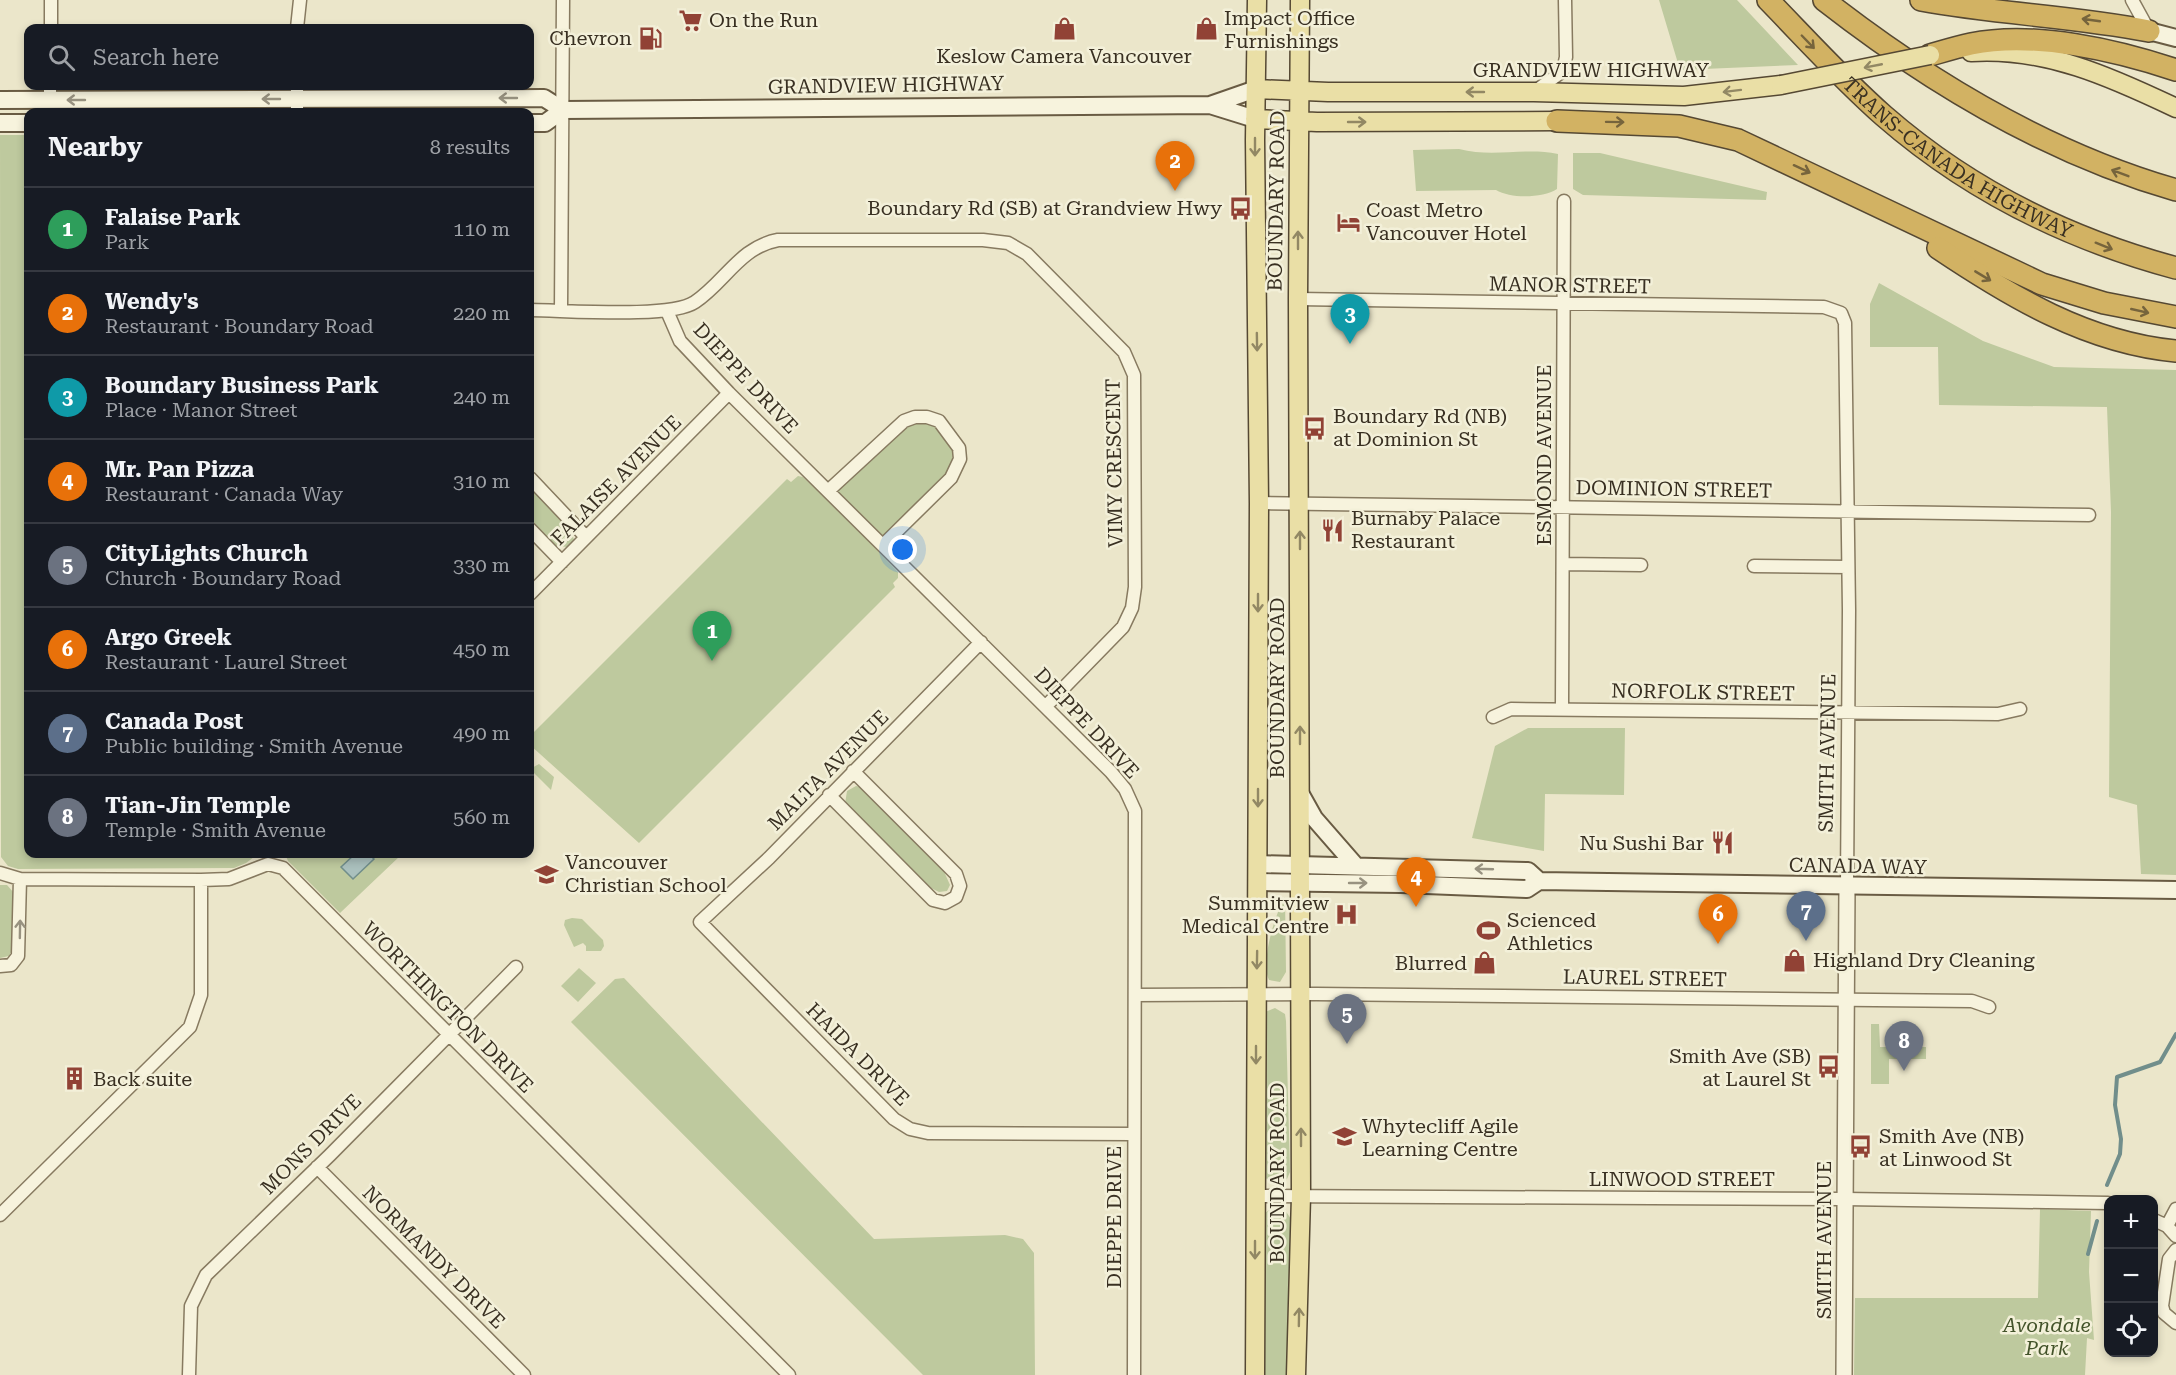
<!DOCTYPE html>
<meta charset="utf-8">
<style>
:root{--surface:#171b24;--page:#20242c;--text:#f1f3f6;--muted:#9ea1a6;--line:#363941;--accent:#0f766e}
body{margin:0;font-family:"Roboto Serif",serif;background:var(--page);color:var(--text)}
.controls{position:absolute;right:18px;bottom:18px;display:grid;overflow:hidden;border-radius:12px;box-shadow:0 3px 9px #0003}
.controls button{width:54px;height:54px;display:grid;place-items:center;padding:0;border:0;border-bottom:2px solid var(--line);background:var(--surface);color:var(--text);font:30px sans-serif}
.you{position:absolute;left:903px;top:550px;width:21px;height:21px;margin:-15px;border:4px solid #fff;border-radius:50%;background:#1a73e8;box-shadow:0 0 0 9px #1a73e833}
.badge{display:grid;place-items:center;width:39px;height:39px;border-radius:50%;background:var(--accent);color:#fff;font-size:20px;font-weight:700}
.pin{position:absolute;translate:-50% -50px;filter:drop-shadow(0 2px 3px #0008)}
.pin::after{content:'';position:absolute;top:32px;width:21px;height:18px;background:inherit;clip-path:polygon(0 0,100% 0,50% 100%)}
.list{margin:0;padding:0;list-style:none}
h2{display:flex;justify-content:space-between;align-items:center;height:78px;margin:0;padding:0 24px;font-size:26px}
h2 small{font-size:20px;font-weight:400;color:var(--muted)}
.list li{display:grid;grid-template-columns:39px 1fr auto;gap:18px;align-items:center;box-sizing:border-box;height:84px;padding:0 24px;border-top:2px solid var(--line)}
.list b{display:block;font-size:22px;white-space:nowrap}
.list p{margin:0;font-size:20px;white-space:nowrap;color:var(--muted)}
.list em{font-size:20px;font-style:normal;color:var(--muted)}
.icon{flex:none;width:33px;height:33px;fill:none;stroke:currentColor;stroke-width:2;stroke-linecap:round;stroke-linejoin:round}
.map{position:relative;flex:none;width:2176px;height:1375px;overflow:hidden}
.search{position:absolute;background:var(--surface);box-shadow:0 3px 9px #0003;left:24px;top:24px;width:510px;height:66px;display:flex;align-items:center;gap:15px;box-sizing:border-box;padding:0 21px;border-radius:12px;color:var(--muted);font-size:22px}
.panel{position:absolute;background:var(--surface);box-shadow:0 3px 9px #0003;left:24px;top:108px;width:510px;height:750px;border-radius:12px}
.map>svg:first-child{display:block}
.green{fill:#bec99e}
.water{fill:#aac0bd;stroke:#718e8b;stroke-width:1.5}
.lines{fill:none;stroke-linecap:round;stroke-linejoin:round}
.stream{stroke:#718e8b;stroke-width:4}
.minor-casing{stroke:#877a60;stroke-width:15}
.tertiary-casing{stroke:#877a60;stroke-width:18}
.secondary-casing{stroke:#695b43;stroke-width:20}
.primary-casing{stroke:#554833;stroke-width:21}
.motorway-casing{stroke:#554833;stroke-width:24}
.minor{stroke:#f7f3dd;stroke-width:12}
.tertiary{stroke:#f7f3dd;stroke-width:15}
.secondary{stroke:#f7f3dd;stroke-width:16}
.primary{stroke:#eadfa6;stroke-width:18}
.motorway{stroke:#d2b263;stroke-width:21}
.primary-bridge-casing{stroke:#554833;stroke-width:21;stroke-linecap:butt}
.primary-bridge{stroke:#eadfa6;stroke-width:18}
.oneway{stroke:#76643c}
.oneway2{stroke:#928864}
.oneway3{stroke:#989280}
.labels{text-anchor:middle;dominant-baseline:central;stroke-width:5;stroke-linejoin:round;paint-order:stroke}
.poi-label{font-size:20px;fill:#393022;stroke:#f3f0d9;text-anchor:start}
.street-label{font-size:20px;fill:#393022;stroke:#f3f0d9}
.park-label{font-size:20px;font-style:italic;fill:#43532a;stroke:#f3f0d9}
</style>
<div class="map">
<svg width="2176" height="1375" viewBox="0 0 2176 1375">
<rect width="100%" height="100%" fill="#ebe6ca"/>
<!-- green -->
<path class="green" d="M1659,0H1737L1798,65L1680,70Z
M0,135H28V854H258L246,863L234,868L18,869L8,866L1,857Z
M1459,149C1493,158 1525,147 1558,154L1557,189C1543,198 1511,199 1496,190L1416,191L1413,150Z
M1573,153H1600L1767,192L1766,200L1583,195L1573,189Z
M1879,283L1983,341L2054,367L2176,370V875L2141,874L2137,805L2109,797L2111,512L2107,407L1939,405L1938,347H1870V304Z
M922,421C947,430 958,446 950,472L875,548L898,572V578L893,583L895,587L639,843L530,745V736L787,479L791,482L798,476L803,477L827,499L904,424Z
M530,487L570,527L574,540L568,547L556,546L530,519Z
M1528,728H1625L1624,795L1545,794L1544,851L1472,838L1495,746Z
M539,764L554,777L551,790L530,769Z
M856,786L861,787L942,867L950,885L947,891L939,892L931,888L845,804L847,791Z
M285,854H413L409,857L400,856L340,913L288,861Z
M0,885H7L14,893L13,949L9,956L0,958Z
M1285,897L1286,972L1280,982L1269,980C1260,963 1275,914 1285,897Z
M572,918L582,919L603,940L604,946L601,951H586V946L583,943L574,947L564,925L565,920Z
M579,968L596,983L578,1002L561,986Z
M624,978L874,1239L1005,1235L1023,1239L1034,1253L1035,1375H923L571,1022L615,979Z
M1275,1008L1285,1014L1286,1021L1290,1172L1287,1179L1277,1183L1265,1178V1012Z
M1871,1024H1879L1880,1047H1926V1059H1889V1084H1871Z
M1272,1208L1285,1210L1291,1219L1287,1375H1263L1265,1213Z
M2040,1209L2091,1211L2089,1272L2094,1340L2087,1338L2085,1375H1854L1855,1298H2038Z"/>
<!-- water -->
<path class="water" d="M355,854H368L374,859L353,879L341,867Z"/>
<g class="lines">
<!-- stream -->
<path class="stream" d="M2107,1185L2120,1154L2121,1139L2115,1105L2117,1077L2160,1062L2176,1034
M2088,1254L2097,1221"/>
<defs>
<path id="minor" d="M2132,0L2149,31
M51,28V0
M297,28L300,0
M297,86V112
M1534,92L1563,71L1566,57L1565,0
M50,100V86
M1298,299L1824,307L1841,313L1845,323L1849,610L1847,886
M530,310C564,310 670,319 695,302C725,282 740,247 778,240H983L1008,243L1027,254L1124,352L1134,375L1135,587L1132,608L1123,627L1046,706
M561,310L563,0
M667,311L680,341L729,393L1111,772L1125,789L1135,811L1134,1375
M530,478L586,537
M828,491L904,421L915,417H927L939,421L959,448L960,459L951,478L883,545
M1259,503L2089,515
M530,529L562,562
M1563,564L1641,565
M1754,566L1848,567
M530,594L729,393
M981,642L769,858L700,922L894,1119L910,1129L928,1133L1133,1134
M1562,708L1564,201
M1493,717L1511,709L1998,714L2020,709
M829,795L933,900L945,903L956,897L960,886L956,874L853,771
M0,873L20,879L201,880L229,879L268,864L283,868L789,1375
M0,966L11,965L18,956L20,879
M1135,995L1316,994L1972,1001L1989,1007
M317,1167L524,1375
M1255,1196L1845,1199L2108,1203
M0,1215L190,1027L201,995V880
M2154,1220L2167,1226L2176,1236
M2167,1226L2176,1209
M2176,1250L2169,1259L2162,1306L2164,1313L2176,1323
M189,1375L191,1306L206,1275L330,1155L516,967"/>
<path id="tertiary" d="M1844,1375L1847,886"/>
<path id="secondary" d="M2149,31L2176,38
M0,100L544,98L563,110L1210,105L1255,119
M1210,105L1256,89
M0,123H28
M530,123H545L563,110
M1300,793L1314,818L1355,865
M1257,864L1528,871L1539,881
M1257,882L1401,884L1527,889L1539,881L2176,890"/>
<path id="primary" d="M1971,52C2045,47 2111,77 2176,108
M1256,89L1328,92H1534L1684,96L1781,85
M1255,119L1317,122L1557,121
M1255,1375L1259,503L1255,140L1257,0
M1296,1375L1301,1196L1298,299L1300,0"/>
<g id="motorway">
<path id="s1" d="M1768,0C1806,39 1843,80 1884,116C1969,190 2068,239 2176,268"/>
<path d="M1824,0C1929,82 2047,153 2176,190"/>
<path d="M1921,0C1996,14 2073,16 2149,31"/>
<path d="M1930,55C1944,51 1957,47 1971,44C2034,31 2116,50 2176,70"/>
<path d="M1557,121L1679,126L1738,140L2042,284L2104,303L2176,317"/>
<path d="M1938,248C2011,297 2088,343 2176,351"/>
</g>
</defs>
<!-- minor casing -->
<use href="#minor" class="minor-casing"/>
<!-- tertiary casing -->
<use href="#tertiary" class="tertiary-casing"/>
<!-- secondary casing -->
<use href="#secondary" class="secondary-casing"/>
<!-- primary casing -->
<use href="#primary" class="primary-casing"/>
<!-- motorway casing -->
<use href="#motorway" class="motorway-casing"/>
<!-- minor -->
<use href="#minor" class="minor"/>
<!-- tertiary -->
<use href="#tertiary" class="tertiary"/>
<!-- secondary -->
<use href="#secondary" class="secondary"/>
<!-- primary -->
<use href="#primary" class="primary"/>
<!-- motorway -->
<use href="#motorway" class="motorway"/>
<defs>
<path id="primary-bridge" d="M1781,85L1930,55"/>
</defs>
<!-- primary-bridge casing -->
<use href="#primary-bridge" class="primary-bridge-casing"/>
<!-- primary-bridge -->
<use href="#primary-bridge" class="primary-bridge"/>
</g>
<!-- one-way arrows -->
<defs><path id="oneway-shaft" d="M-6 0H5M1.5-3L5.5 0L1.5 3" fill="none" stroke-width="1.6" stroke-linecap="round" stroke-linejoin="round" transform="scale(1.5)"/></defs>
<g class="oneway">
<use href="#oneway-shaft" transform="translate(2091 20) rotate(-172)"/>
<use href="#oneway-shaft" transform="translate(1808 42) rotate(46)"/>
<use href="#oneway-shaft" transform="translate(1615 122) rotate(1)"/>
<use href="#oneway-shaft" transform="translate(1802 169) rotate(25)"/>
<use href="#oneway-shaft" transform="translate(2120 173) rotate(-159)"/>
<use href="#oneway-shaft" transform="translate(2104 246) rotate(22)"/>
<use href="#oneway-shaft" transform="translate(1983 276) rotate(31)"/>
<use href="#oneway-shaft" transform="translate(2140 311) rotate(13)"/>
</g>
<g class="oneway2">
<use href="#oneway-shaft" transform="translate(1873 66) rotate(169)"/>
<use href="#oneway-shaft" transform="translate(1732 91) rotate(173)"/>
<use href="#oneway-shaft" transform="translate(1475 92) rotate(-180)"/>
<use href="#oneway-shaft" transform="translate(1357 122)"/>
<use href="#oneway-shaft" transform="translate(1255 147) rotate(90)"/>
<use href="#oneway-shaft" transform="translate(1298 240) rotate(-90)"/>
<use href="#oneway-shaft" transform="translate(1257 342) rotate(89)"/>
<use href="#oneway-shaft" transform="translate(1300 540) rotate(-90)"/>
<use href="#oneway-shaft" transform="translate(1258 603) rotate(90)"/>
<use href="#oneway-shaft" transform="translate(1300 735) rotate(-90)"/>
<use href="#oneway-shaft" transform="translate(1258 798) rotate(90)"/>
<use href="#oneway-shaft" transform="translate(1257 960) rotate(91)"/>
<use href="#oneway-shaft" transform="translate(1256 1055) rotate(90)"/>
<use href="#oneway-shaft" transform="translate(1301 1137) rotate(-90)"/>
<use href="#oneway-shaft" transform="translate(1255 1250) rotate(90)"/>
<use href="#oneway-shaft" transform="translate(1299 1317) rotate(-89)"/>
</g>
<g class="oneway3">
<use href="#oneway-shaft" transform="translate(508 98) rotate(180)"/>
<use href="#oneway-shaft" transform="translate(271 99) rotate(180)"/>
<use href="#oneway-shaft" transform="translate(76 100) rotate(180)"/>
<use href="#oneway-shaft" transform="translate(1484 869) rotate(-178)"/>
<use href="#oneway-shaft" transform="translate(1358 883)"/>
<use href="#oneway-shaft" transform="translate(20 929) rotate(-89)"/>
</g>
<!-- icons -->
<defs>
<symbol id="supermarket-bare" viewBox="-9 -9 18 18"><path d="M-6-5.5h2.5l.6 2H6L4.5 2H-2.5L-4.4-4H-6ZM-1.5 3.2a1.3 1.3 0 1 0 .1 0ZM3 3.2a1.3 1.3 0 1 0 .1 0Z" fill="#914235" stroke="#f3f0d9" stroke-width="2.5" paint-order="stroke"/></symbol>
<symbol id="shop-bare" viewBox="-9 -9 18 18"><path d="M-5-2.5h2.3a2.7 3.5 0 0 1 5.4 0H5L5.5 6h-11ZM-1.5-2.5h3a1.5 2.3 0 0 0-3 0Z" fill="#914235" stroke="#f3f0d9" stroke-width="2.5" paint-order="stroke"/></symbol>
<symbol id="fuel-bare" viewBox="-9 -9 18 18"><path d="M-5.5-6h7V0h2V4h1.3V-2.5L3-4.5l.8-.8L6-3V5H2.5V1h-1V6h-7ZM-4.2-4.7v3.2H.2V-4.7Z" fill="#914235" stroke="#f3f0d9" stroke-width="2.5" paint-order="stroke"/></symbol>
<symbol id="bus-bare" viewBox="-9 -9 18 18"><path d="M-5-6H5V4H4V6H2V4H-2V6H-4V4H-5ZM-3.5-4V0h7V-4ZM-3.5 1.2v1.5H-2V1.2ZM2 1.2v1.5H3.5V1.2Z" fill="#914235" stroke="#f3f0d9" stroke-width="2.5" paint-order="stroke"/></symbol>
<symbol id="hotel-bare" viewBox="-9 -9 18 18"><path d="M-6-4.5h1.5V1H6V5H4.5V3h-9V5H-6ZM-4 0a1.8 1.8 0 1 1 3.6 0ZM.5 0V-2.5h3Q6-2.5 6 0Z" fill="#914235" stroke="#f3f0d9" stroke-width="2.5" paint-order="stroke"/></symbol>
<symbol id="restaurant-bare" viewBox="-9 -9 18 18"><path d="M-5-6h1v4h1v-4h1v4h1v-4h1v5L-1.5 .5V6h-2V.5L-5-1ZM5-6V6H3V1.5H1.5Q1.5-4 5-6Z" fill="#914235" stroke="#f3f0d9" stroke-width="2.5" paint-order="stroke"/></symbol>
<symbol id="school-bare" viewBox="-9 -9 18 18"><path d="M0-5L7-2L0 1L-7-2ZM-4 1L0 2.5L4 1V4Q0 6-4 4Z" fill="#914235" stroke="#f3f0d9" stroke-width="2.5" paint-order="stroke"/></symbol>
<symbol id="hospital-bare" viewBox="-9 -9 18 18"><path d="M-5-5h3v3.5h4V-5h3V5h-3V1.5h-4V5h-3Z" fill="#914235" stroke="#f3f0d9" stroke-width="2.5" paint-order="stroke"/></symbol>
<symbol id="stadium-bare" viewBox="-9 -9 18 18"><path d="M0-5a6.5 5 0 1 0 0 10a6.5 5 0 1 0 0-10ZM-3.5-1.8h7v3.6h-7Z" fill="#914235" stroke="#f3f0d9" stroke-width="2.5" paint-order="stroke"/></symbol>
<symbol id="building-bare" viewBox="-9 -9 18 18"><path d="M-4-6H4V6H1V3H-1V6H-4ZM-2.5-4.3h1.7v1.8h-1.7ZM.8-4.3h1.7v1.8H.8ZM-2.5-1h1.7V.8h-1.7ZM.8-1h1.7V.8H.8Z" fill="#914235" stroke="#f3f0d9" stroke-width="2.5" paint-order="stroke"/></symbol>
</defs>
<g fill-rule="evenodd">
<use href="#supermarket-bare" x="674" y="4" width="33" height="33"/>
<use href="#shop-bare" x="1048" y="12" width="33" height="33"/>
<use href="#shop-bare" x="1190" y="12" width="33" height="33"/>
<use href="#fuel-bare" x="634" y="22" width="33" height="33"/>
<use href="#bus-bare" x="1224" y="192" width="33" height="33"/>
<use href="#hotel-bare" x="1332" y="206" width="33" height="33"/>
<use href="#bus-bare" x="1298" y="412" width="33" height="33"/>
<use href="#restaurant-bare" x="1316" y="514" width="33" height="33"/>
<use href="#restaurant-bare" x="1706" y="826" width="33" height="33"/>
<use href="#school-bare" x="530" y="858" width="33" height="33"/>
<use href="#hospital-bare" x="1330" y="898" width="33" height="33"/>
<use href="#stadium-bare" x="1472" y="914" width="33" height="33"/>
<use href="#shop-bare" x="1778" y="944" width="33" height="33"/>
<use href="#shop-bare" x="1468" y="946" width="33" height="33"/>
<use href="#bus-bare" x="1812" y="1050" width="33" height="33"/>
<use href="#building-bare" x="58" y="1062" width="33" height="33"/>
<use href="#school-bare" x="1328" y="1120" width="33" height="33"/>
<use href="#bus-bare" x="1844" y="1130" width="33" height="33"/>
</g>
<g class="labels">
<!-- poi labels -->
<g class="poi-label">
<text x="1224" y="18">Impact Office<tspan x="1224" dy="23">Furnishings</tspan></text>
<text x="709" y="20">On the Run</text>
<text x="632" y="38" text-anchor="end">Chevron</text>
<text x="1064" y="56" text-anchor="middle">Keslow Camera Vancouver</text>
<text x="1222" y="208" text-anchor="end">Boundary Rd (SB) at Grandview Hwy</text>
<text x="1366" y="210">Coast Metro<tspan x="1366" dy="23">Vancouver Hotel</tspan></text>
<text x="1333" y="416">Boundary Rd (NB)<tspan x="1333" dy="23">at Dominion St</tspan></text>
<text x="1351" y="518">Burnaby Palace<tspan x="1351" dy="23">Restaurant</tspan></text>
<text x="1704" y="843" text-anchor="end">Nu Sushi Bar</text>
<text x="565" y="862">Vancouver<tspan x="565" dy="23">Christian School</tspan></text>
<text x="1329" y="903" text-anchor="end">Summitview<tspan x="1329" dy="23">Medical Centre</tspan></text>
<text x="1507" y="920">Scienced<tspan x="1507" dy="23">Athletics</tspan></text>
<text x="1813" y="960">Highland Dry Cleaning</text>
<text x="1467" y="963" text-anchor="end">Blurred</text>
<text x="1811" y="1056" text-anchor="end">Smith Ave (SB)<tspan x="1811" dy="23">at Laurel St</tspan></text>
<text x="93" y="1079">Back suite</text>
<text x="1362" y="1126">Whytecliff Agile<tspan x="1362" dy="23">Learning Centre</tspan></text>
<text x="1879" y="1136">Smith Ave (NB)<tspan x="1879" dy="23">at Linwood St</tspan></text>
</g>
<!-- street labels -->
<g class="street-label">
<text x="1591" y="70">GRANDVIEW HIGHWAY</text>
<text transform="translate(886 85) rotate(-1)">GRANDVIEW HIGHWAY</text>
<text stroke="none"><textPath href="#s1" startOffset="249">TRANS-CANADA HIGHWAY</textPath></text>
<text transform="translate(1276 201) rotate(-89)">BOUNDARY ROAD</text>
<text transform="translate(1570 285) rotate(1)">MANOR STREET</text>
<text transform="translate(746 378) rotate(47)">DIEPPE DRIVE</text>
<text transform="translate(1544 455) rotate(-90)">ESMOND AVENUE</text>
<text transform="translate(1114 463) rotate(-91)">VIMY CRESCENT</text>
<text transform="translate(616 480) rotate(-45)">FALAISE AVENUE</text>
<text transform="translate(1674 489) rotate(1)">DOMINION STREET</text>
<text transform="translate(1277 688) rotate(-90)">BOUNDARY ROAD</text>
<text transform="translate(1703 692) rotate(1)">NORFOLK STREET</text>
<text transform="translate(1087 723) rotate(47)">DIEPPE DRIVE</text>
<text transform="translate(1827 753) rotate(-89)">SMITH AVENUE</text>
<text transform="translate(828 770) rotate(-45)">MALTA AVENUE</text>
<text transform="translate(1858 866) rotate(1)">CANADA WAY</text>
<text transform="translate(1645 978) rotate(1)">LAUREL STREET</text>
<text transform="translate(448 1007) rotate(45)">WORTHINGTON DRIVE</text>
<text transform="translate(858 1054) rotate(45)">HAIDA DRIVE</text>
<text transform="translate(311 1144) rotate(-45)">MONS DRIVE</text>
<text transform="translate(1277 1173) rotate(-90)">BOUNDARY ROAD</text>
<text x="1682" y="1179">LINWOOD STREET</text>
<text transform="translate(1114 1217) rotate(-90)">DIEPPE DRIVE</text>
<text transform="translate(1824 1240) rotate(-90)">SMITH AVENUE</text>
<text transform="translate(434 1257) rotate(45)">NORMANDY DRIVE</text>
</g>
<!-- park labels -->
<g class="park-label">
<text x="2047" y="1325">Avondale<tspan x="2047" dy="23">Park</tspan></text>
</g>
</g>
</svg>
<div class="controls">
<button>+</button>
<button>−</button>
<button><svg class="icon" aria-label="locate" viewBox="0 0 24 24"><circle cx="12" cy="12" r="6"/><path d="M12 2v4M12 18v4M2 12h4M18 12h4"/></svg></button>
</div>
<div class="you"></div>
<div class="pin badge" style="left:712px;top:661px;background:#2e9e5b">1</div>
<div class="pin badge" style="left:1175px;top:191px;background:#e8710a">2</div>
<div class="pin badge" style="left:1350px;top:344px;background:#0f9aa8">3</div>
<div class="pin badge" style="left:1416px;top:907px;background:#e8710a">4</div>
<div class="pin badge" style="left:1347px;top:1044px;background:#6b7280">5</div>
<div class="pin badge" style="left:1718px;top:944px;background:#e8710a">6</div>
<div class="pin badge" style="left:1806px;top:941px;background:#5c6f8a">7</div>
<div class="pin badge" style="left:1904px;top:1071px;background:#6b7280">8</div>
<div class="search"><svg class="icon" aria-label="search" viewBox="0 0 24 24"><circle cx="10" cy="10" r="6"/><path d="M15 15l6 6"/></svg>Search here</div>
<section class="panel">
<h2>Nearby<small>8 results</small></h2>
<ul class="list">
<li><span class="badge" style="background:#2e9e5b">1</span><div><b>Falaise Park</b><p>Park</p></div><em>110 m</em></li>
<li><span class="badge" style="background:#e8710a">2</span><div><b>Wendy's</b><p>Restaurant · Boundary Road</p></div><em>220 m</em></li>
<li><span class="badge" style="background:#0f9aa8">3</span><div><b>Boundary Business Park</b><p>Place · Manor Street</p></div><em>240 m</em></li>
<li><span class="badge" style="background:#e8710a">4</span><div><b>Mr. Pan Pizza</b><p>Restaurant · Canada Way</p></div><em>310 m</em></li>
<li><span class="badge" style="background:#6b7280">5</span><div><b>CityLights Church</b><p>Church · Boundary Road</p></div><em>330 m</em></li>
<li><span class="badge" style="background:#e8710a">6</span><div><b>Argo Greek</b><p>Restaurant · Laurel Street</p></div><em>450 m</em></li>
<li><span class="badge" style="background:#5c6f8a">7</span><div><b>Canada Post</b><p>Public building · Smith Avenue</p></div><em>490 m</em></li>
<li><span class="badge" style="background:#6b7280">8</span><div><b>Tian-Jin Temple</b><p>Temple · Smith Avenue</p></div><em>560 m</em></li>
</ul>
</section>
</div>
